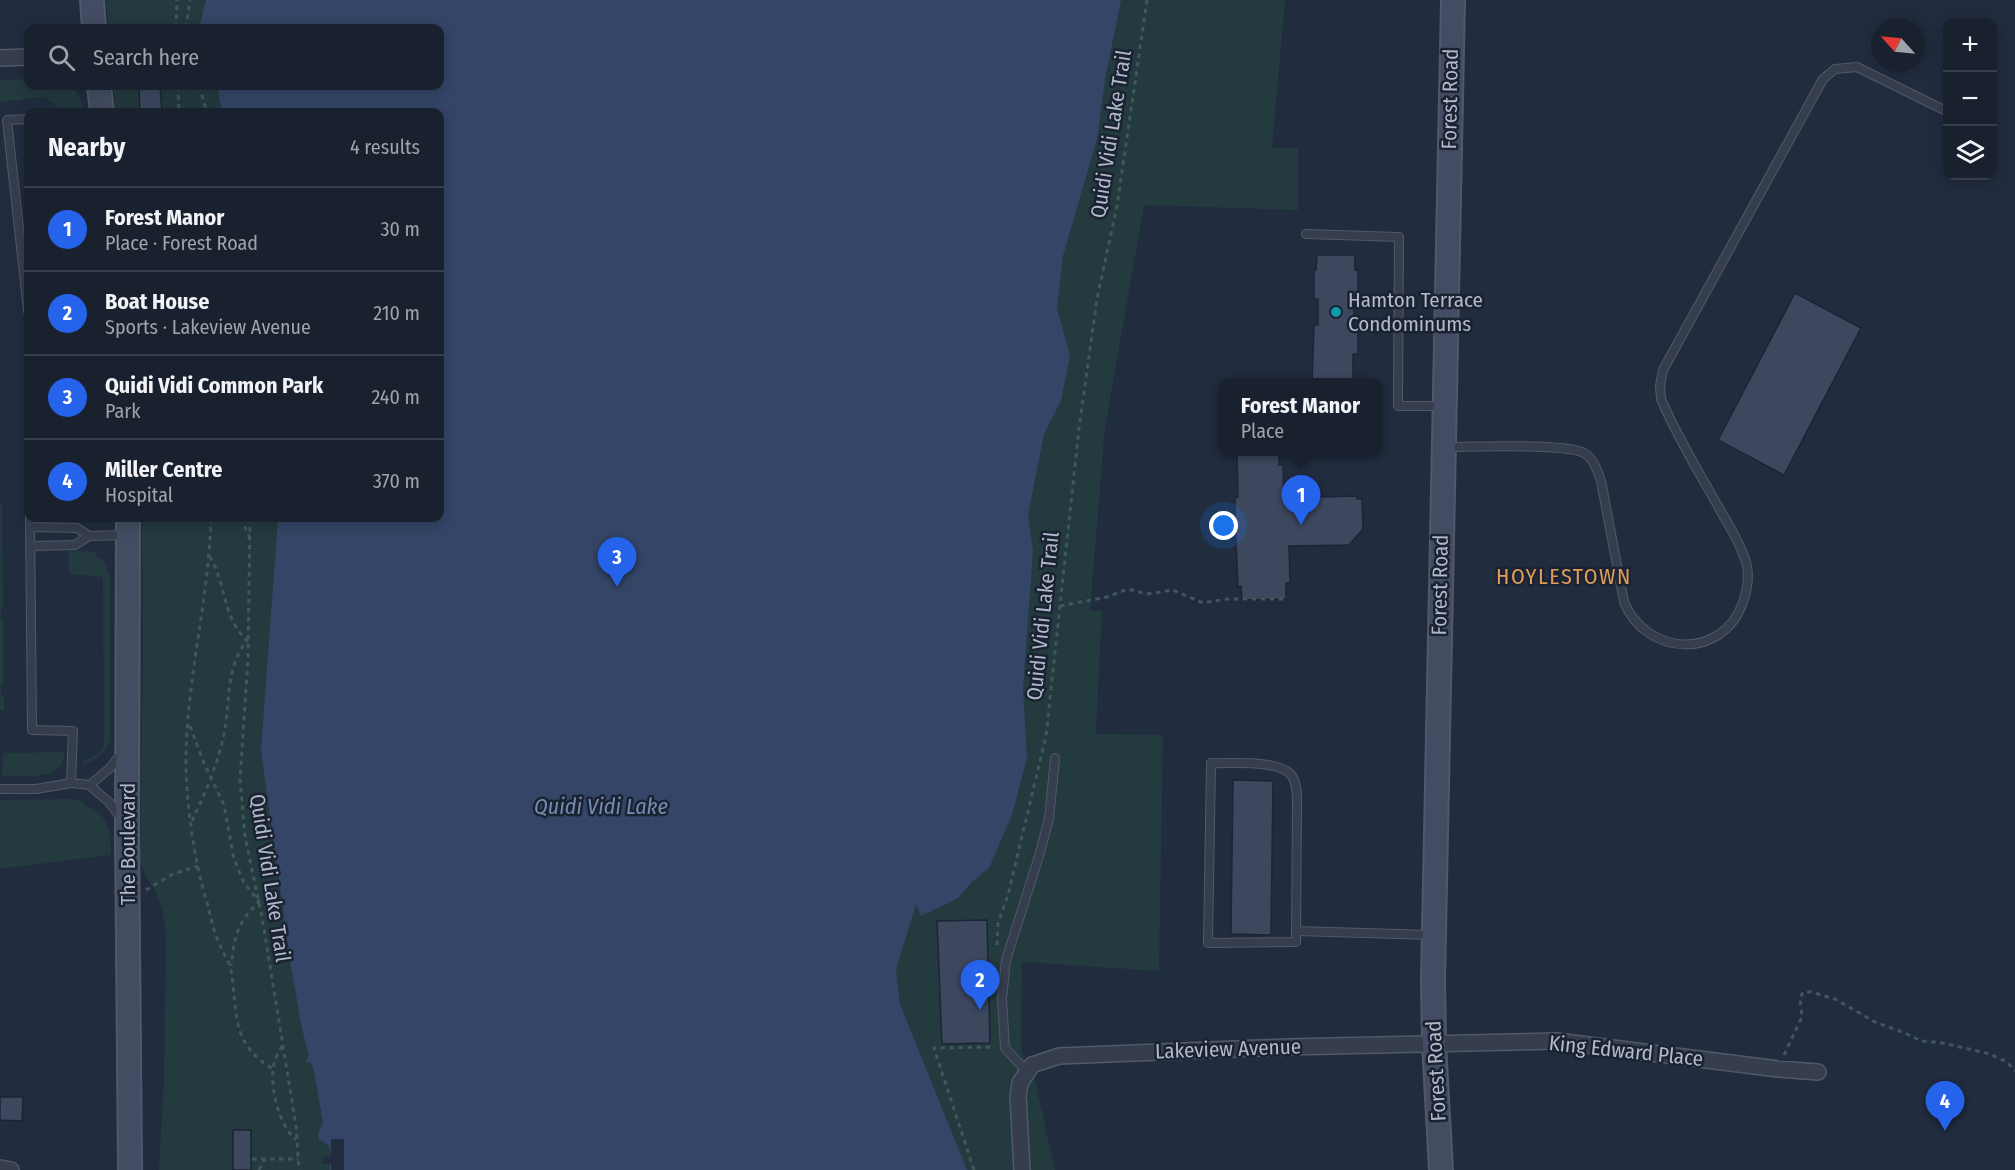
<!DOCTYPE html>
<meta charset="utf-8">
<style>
:root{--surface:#19212f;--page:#262e3b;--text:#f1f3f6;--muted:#9fa3aa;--line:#373e4b;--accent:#2563eb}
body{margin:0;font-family:"Fira Sans Condensed",sans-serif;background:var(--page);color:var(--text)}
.controls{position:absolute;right:18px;top:18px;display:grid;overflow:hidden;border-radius:12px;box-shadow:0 3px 15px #0003}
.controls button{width:54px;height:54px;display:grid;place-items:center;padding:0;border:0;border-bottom:2px solid var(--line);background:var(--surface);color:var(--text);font:30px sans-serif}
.compass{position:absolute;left:1871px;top:18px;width:54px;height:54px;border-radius:50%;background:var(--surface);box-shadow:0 3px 15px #0003;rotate:297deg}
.you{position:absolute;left:1224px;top:526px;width:21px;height:21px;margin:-15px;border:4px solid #fff;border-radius:50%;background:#1a73e8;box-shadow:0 0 0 9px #1a73e833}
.badge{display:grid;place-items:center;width:39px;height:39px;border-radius:50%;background:var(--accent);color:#fff;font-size:20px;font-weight:700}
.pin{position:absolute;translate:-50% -50px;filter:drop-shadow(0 2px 3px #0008)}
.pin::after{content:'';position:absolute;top:32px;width:21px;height:18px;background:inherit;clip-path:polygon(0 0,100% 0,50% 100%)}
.popup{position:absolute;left:1218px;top:378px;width:165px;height:78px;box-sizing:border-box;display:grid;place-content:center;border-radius:12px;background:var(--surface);filter:drop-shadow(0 2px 4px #0005);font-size:20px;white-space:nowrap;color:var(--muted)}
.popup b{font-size:22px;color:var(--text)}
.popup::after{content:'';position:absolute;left:50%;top:100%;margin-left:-12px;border:12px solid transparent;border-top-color:var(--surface)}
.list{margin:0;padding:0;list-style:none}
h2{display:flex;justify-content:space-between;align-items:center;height:78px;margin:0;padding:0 24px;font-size:26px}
h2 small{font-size:20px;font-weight:400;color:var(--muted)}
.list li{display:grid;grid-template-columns:39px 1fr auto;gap:18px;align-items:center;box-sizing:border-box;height:84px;padding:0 24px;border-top:2px solid var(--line)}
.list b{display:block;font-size:22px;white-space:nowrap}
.list p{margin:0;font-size:20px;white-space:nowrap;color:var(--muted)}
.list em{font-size:20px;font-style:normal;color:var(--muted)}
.icon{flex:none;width:33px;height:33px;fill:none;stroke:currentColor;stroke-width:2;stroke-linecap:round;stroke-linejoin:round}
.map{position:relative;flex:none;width:2015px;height:1170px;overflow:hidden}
.search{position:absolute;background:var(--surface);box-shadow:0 3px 15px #0003;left:24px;top:24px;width:420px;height:66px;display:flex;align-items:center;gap:15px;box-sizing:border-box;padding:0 21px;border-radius:12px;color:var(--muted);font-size:22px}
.panel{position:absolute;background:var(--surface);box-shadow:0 3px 15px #0003;left:24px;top:108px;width:420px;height:414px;border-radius:12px}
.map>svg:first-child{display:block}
.green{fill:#233a3f}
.water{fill:#344567}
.pier{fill:#212c3f}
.building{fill:#3d485f;stroke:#1d2535;stroke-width:1.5}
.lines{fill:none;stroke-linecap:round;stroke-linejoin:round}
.lane-casing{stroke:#515969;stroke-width:10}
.street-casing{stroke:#515969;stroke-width:18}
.secondary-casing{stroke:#515969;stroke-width:26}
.path{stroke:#41575d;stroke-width:3;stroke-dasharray:4.5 4.5;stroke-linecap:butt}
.lane{stroke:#363e4e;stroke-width:8}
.street{stroke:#363e4e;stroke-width:15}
.secondary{stroke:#434c62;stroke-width:22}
.culture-dot{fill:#0f9aa8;stroke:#1b2333;stroke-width:2}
.labels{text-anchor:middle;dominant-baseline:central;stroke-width:5;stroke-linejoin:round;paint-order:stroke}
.street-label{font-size:21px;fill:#b1b9ca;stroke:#1b2333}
.poi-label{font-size:21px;fill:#b1b9ca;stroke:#1b2333;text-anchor:start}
.neighbourhood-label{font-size:22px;letter-spacing:1.5px;fill:#dd9c59;stroke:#1b2333}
.water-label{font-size:22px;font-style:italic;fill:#768cb4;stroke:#1b2333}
</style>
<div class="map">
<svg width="2015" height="1170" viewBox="0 0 2015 1170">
<rect width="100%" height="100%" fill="#212c3f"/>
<!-- green -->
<path class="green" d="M106,0H1285L1272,148H1298V210L1144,205L1105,428L1090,610L1102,611L1096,734L1163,735L1159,971L1022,962L1021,1047L1025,1061L1034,1075L1055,1170H159L164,1077L166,940C165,926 164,912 158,898C153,885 143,875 140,860L143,654L142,518H440V112H116L113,86H440V28H108Z
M28,79V86H71L80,97L83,112H56L55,104L45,97L0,102V80Z
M0,505H2L3,608L1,610V617L3,620V684L1,686V693L4,697V710H0Z
M69,550L97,552L96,556L104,561L110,576V740C106,752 97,761 83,764V761L98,754L103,749L104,744L103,577L69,574Z
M64,752C65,782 21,776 2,776L3,753Z
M72,799L83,802V805C108,811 111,832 111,855L0,869V800Z"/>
<!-- water -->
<path class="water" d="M206,0H1121L1106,74L1097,139L1063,256L1057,308L1070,356L1061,401L1044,434L1028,516L1033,551L1023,689L1027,758L1012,815L989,868L972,882L958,898L921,916L916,905L896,969L900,1004L967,1170H330V1164H322L323,1157L331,1156C331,1146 328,1144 319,1140L318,1133L323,1123L314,1071L311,1063L306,1062L309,1055L302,1029L291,967L261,750L278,518H440V112H222L217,86H440V28H199Z"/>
<!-- pier -->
<path class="pier" d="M331,1139H344V1170H331V1164H322L323,1157L331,1156Z"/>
<!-- building -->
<path class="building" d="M139,86H160L162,112H140Z
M1317,255H1355V270L1358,271V298H1354V329L1358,328V354H1353V382H1312L1314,325H1318V299H1314V270H1316Z
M1795,293L1861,328L1784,475L1718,440Z
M1279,453V465H1283L1284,498L1356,496L1357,499H1362L1363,529L1349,545L1289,546L1290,583H1286V599L1242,600L1241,586L1238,587L1235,520V498L1238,497L1237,454Z
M1233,780L1273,781L1271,935L1231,934Z
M987,920L990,1043L942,1044L937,921Z
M0,1097H23L22,1121L0,1120Z
M233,1130H251V1170H233Z"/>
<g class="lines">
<defs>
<path id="lane" d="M28,119L7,120L28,311
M1306,234L1399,237L1398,406H1442
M1447,447C1472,447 1567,443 1584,453C1594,459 1597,470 1601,481L1624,602C1646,656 1723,661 1743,602C1747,591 1749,578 1747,566C1742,546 1729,526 1719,508C1699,472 1677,437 1661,399L1660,386L1663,370L1823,79L1835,69L1857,67L1948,112
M30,518L32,730L73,731L71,783
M30,527L77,528L89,536
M30,546L75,545L89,536L125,535
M1211,763C1231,764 1280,759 1292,776C1297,784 1297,794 1297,803L1296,942L1208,943Z
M90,785L98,793L109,802L121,818
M0,789H36L71,783L90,785L110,768L121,754
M1296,931L1432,935
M1026,1071L1005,1048L1002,999L1006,960L1039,856L1049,819L1055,758"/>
<path id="street" d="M0,58L28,57
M0,1168L11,1170
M1022,1170L1018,1096L1020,1083L1032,1065L1059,1056L1286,1047L1557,1041L1778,1069L1818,1072"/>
<path id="secondary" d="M92,0L94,28
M99,86L102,112
M128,518L127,831L130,1170
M1441,1170L1434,1044L1433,980L1453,0"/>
</defs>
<!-- lane casing -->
<use href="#lane" class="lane-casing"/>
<!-- street casing -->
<use href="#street" class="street-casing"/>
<!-- secondary casing -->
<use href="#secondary" class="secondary-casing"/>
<!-- path -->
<path class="path" d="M176,28L177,0
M186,28L190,0
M178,86L179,112
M199,86L207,112
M211,518C209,596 188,674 186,753C185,798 194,863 208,906C211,919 214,933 220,945C223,953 229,961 231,970C238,1012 230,1044 273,1069
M241,518L250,539
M250,518L248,659L240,779L245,837L262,917L296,1126L299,1170
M1060,606L1107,597L1128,589L1147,594L1173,590L1203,603L1227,599H1286
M190,726L204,763L224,805L234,859L244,883L259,901C237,924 235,934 231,966
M192,821C205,793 218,764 224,734C230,703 226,665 247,641C243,636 238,631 235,625C223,604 223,578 210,557
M146,890L173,874L198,866
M997,945L998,924L1008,895L1046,736L1079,428L1097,299L1117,206L1147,0
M282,1046C278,1053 274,1061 273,1069C271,1091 279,1125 296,1140
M1784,1055L1802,1017L1800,998L1803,992H1811L1835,999L1875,1022L1905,1033L1921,1041L1943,1043L1990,1054L2007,1062L2015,1071
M252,1159H298
M259,1170L265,1159
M974,1170L934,1048L994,1047"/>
<!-- lane -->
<use href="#lane" class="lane"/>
<!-- street -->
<use href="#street" class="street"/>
<!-- secondary -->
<use href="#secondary" class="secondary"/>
</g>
<!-- markers -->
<circle class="culture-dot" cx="1336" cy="312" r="6"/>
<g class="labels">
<!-- street labels -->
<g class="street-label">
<text transform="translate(1450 99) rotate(-89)">Forest Road</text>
<text transform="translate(1111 134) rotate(-81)">Quidi Vidi Lake Trail</text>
<text transform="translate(1440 585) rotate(-89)">Forest Road</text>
<text transform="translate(1043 616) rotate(-84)">Quidi Vidi Lake Trail</text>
<text transform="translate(128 844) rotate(-90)">The Boulevard</text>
<text transform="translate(270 878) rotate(81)">Quidi Vidi Lake Trail</text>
<text transform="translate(1228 1049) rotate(-2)">Lakeview Avenue</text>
<text transform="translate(1626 1051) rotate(6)">King Edward Place</text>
<text transform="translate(1436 1071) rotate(-93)">Forest Road</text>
</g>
<!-- poi labels -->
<g class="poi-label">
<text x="1348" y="300">Hamton Terrace<tspan x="1348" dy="24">Condominums</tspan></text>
</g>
<!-- neighbourhood labels -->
<g class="neighbourhood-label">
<text x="1564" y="576">HOYLESTOWN</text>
</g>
<!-- water labels -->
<g class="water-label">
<text x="601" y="806">Quidi Vidi Lake</text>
</g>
</g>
</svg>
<div class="controls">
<button>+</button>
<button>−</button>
<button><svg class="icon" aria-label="layers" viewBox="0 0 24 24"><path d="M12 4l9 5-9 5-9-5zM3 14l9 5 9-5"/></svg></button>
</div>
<svg class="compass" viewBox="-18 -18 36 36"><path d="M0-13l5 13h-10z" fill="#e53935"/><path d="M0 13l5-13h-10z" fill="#9fa3aa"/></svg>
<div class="you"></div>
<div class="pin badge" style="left:1301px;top:525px">1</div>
<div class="popup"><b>Forest Manor</b>Place</div>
<div class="pin badge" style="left:980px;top:1010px">2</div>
<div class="pin badge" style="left:617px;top:587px">3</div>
<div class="pin badge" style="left:1945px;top:1131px">4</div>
<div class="search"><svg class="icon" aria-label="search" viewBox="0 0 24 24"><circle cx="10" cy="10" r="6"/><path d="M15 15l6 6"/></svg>Search here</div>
<section class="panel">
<h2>Nearby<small>4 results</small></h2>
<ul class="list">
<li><span class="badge">1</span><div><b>Forest Manor</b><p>Place · Forest Road</p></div><em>30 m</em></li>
<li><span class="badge">2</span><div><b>Boat House</b><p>Sports · Lakeview Avenue</p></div><em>210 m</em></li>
<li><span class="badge">3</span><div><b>Quidi Vidi Common Park</b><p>Park</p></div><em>240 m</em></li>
<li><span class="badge">4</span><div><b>Miller Centre</b><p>Hospital</p></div><em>370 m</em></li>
</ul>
</section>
</div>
